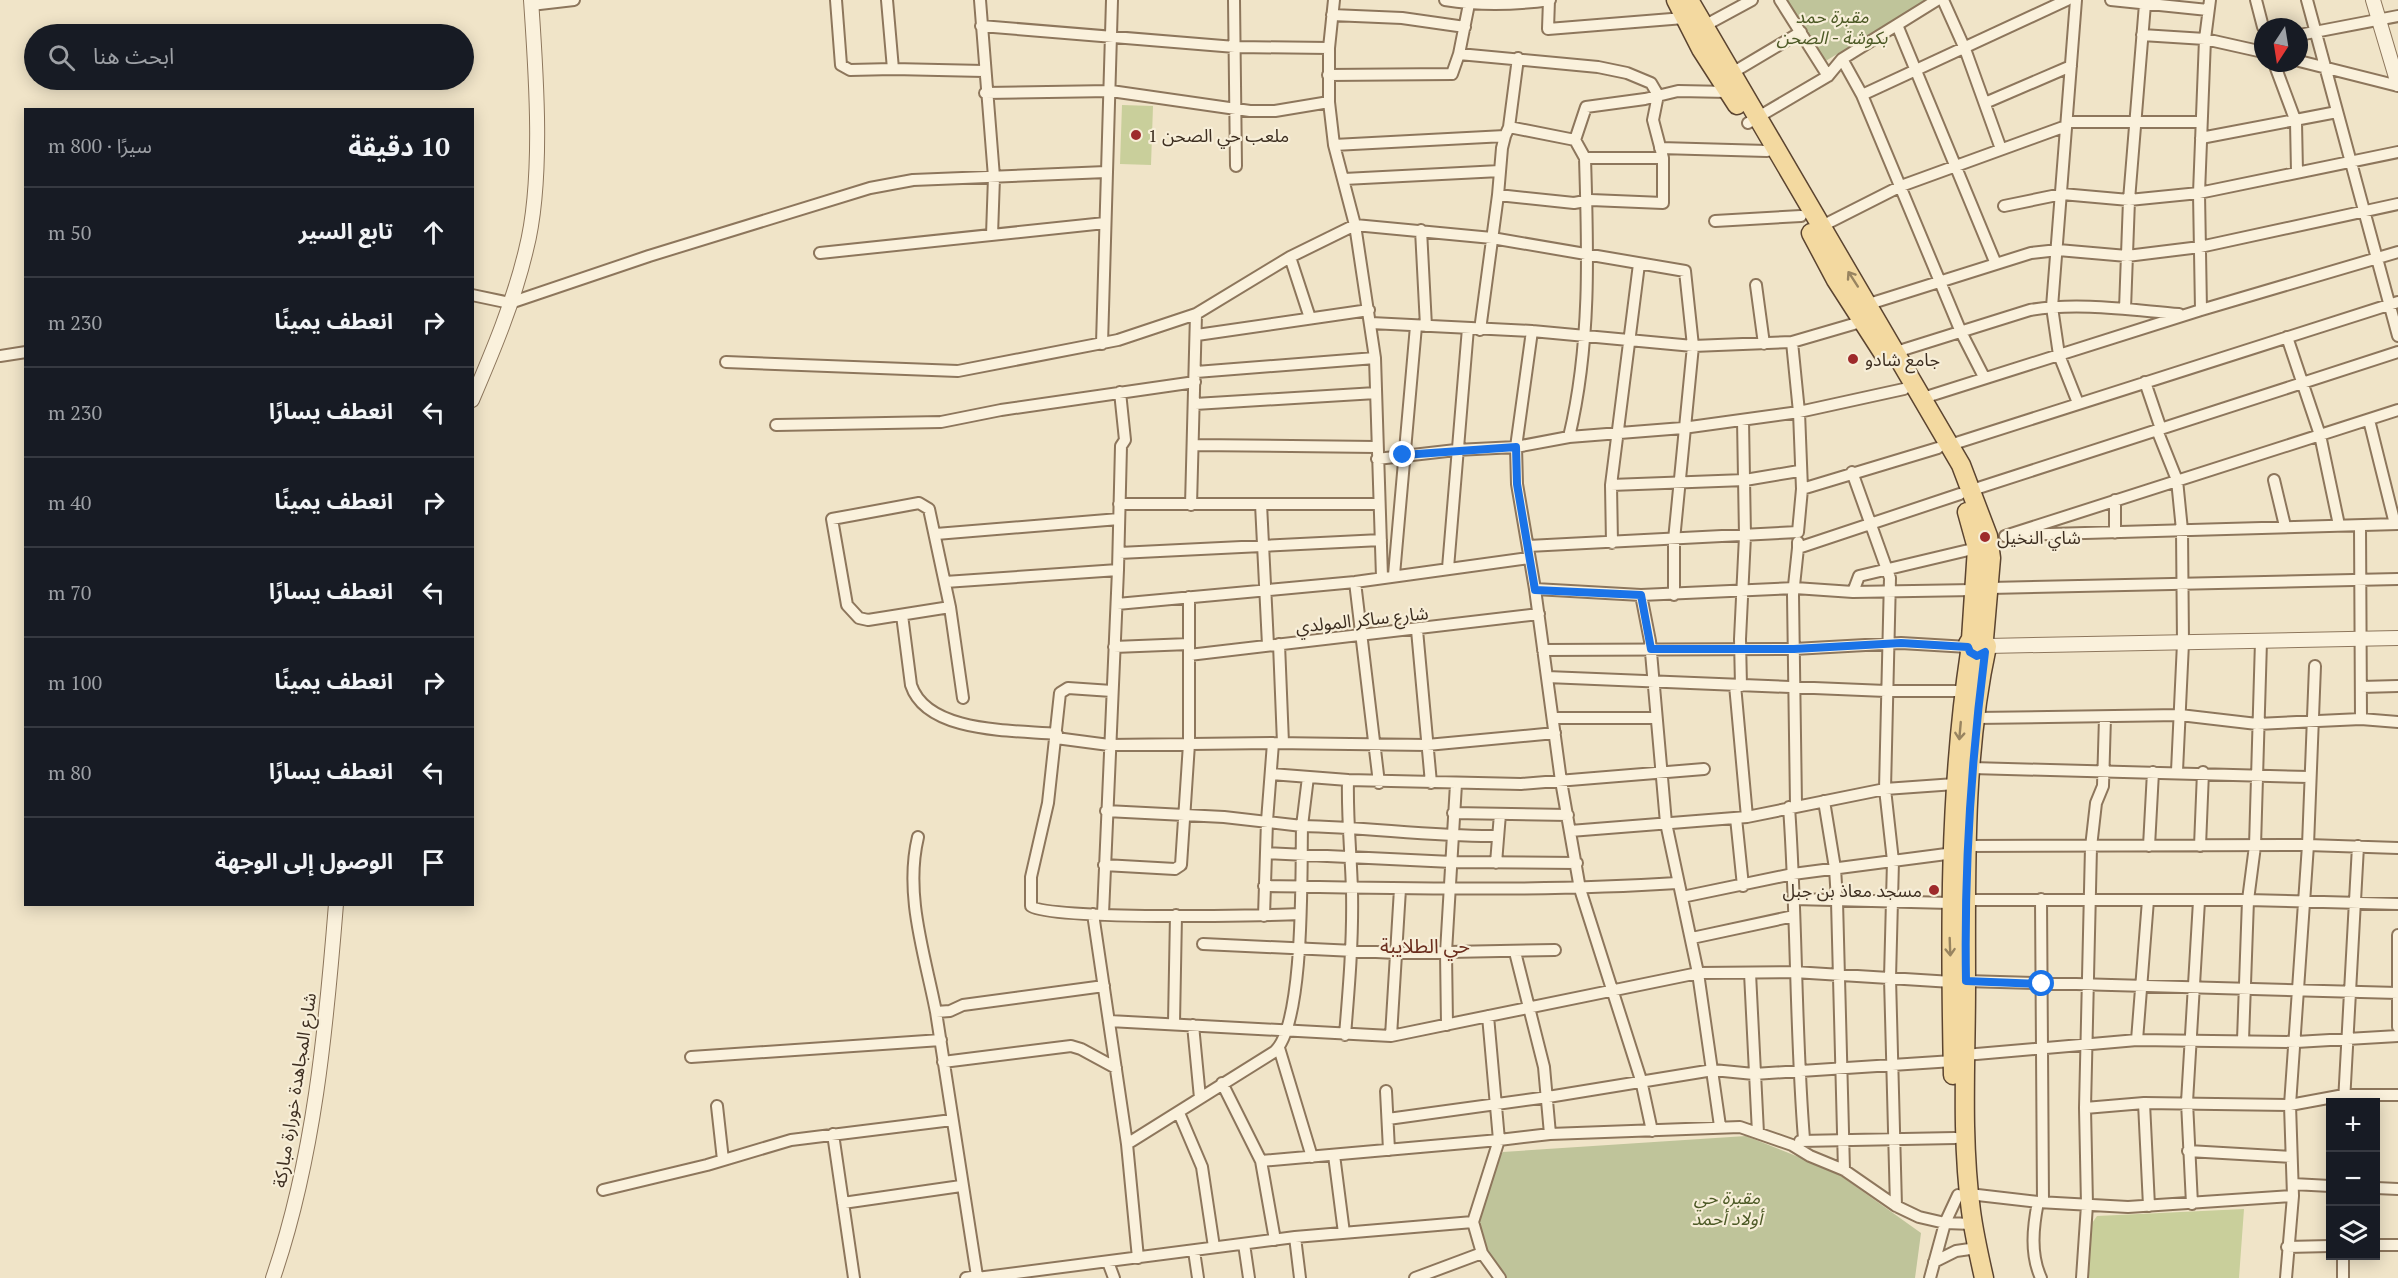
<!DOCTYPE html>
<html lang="ar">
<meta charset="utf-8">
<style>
:root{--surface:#171b24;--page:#20242c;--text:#f1f3f6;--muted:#9ea1a6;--line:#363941}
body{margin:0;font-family:"PT Serif","Noto Sans Arabic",serif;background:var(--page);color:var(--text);direction:rtl}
.controls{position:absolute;right:18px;bottom:18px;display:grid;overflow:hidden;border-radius:0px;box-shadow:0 3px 15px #0003}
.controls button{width:54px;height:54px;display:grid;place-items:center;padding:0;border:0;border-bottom:2px solid var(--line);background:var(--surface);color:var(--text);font:30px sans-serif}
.compass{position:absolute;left:2254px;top:18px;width:54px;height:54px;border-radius:50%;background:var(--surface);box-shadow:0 3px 15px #0003;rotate:192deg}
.stop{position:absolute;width:18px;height:18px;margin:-14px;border:4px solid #1a73e8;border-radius:50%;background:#fff}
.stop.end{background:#1a73e8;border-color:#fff;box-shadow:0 2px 6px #0008}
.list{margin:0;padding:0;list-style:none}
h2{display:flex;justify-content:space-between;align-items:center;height:78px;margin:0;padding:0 24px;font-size:26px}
h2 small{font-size:20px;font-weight:400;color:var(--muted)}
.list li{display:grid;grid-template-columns:39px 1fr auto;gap:18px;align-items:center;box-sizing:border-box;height:90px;padding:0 24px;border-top:2px solid var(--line)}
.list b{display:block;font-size:22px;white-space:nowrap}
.list em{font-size:20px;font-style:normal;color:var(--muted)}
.icon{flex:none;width:33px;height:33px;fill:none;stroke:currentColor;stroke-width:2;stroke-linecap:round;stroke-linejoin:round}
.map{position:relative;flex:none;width:2398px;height:1278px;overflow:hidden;direction:ltr}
.search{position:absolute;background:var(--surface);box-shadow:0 3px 15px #0003;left:24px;top:24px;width:450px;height:66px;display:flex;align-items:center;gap:15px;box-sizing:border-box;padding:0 21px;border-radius:33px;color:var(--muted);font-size:22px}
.panel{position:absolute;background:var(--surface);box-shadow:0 3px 15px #0003;left:24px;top:108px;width:450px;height:798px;border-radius:0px;direction:rtl}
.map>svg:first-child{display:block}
.green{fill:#c9cf9b}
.cemetery{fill:#bfc49a}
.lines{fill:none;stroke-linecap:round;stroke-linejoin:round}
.minor-casing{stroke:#8d765c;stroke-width:14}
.tertiary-casing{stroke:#8d765c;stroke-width:16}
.primary-casing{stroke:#5b4430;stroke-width:21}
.minor{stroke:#faf1dc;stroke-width:10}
.tertiary{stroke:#faf1dc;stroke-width:14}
.primary{stroke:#f3d9a0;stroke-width:18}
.oneway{stroke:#988460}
.route{stroke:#1a73e8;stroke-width:8}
.poi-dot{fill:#9e2a2b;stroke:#f7eed8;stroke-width:2}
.labels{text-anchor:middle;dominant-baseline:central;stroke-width:4.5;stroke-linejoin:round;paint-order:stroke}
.park-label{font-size:18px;font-style:italic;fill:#4d5a26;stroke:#f7eed8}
.poi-label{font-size:18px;fill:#3d2e20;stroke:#f7eed8;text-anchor:start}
.street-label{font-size:18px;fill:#3d2e20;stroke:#f7eed8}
.neighbourhood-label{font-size:20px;fill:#6b2e1e;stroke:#f7eed8}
</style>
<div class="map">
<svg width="2398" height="1278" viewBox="0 0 2398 1278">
<rect width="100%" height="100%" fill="#f0e4c8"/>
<!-- green -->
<path class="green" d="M1122,105L1153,106L1151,165L1120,164Z
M2244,1209L2239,1278H2085L2088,1229L2097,1216Z"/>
<!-- cemetery -->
<path class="cemetery" d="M1783,0H1926L1824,62Z
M1746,1136L1834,1171L1921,1233L1915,1278H1496L1491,1274L1468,1230L1492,1166L1503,1152Z"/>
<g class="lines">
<defs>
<path id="minor" d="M836,0L841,65L850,70L893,69
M887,0L893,69L984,71
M980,0L994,177L992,235
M1234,0L1236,166
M1334,0L1329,48V102L1334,145L1355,225L1375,358L1382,577
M1445,0C1481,6 1514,5 1550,0
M1549,0L1548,29L1684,18
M1780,0L1828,76
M1943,0L1965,49L2001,149
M2076,0L2052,307L2059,355L2078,403
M2111,0L2208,10
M2256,0L2263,27
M2307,0L2398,336
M531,5L574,0
M1332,15L1402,18L1465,27
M1897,25L1996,264
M981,26L1235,47L1329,48
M1704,26L1752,0
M2142,35L2205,39L2263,52
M2299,35L2398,16
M1459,54L1598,67L1627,73L1651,83L1658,95L1653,120L1663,158V203L1591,200L1574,203L1498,195
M1842,59L1862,95L1961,332L1984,377
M2299,61L2398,86
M2274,63L2296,122L2297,172
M1732,73L1801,32
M1328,75L1452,74L1459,54L1469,4
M985,93L1111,91L1250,111H1275L1329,102
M1862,95L2067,0
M1985,103L2071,66
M2067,122H2201
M1748,123L1828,76L1842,59L1937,0
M1509,127L1518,58
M2201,138L2337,112
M1575,140L1586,107L1645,99L1678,91L1729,92
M1334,145L1505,136L1509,127L1575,140L1585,158
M1660,148L1767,151
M1344,179L1500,171
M2004,206L2062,194L2129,200L2199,193L2398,152
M1715,221L1801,216
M1820,227L1901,186L2066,126
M1421,230L1426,326
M820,253L1105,223
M1290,257L1310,318
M1639,264L1611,485L1745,480L1799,471
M1756,285L1764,344
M472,295L510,303L649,256L870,188L913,180L1106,172
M2125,309L2129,200L2145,4
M2201,310L2199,193L2205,39L2210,0
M1371,323L1532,331L1693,346L1792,342L1864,321L1869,304L2031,253L2058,250L2127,256L2200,247L2398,204
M1480,330L1498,195L1502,148L1505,136
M1532,331L1516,447L1517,484L1535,589L1561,781L1580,889L1641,1080L1652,1131
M1197,335L1369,310
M2287,337L2320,435L2339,525
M1102,344L1112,0
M1896,352L2030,310C2079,302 2130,310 2179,314
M0,356L26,352
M726,362L958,371L1118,340L1196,314L1290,257L1355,225L1492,238L1685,271L1693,346L1674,540V595
M1196,372L1375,358
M2145,382L2161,429
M1923,398L2201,310L2398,252
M1195,404L1376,393
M2369,420L2395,524
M776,425L941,422L1001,410L1195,382
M2157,430L2177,480L2182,530L2183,643L2177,771
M1569,437C1591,345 1588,252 1585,158H1663
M1194,445L1376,447
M1950,445L2398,302
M1377,459L1456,450L1516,447L1569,437L1683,428L1799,412L1904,389
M1852,472L1890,578L1885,789L1893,861L1890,978L1896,1206
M2274,480L2285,526
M1611,485L1612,543
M1802,489L1938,448
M1972,490L2398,352
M2115,500V533
M1119,504H1378
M1261,504L1268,645
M1191,505L1196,314
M2360,526L2361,719
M936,534L1119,519
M2018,535L2398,524
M2005,536L2398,410
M1798,542V548L1960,494
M1528,546L1798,532L1802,489L1799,412L1792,342
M1119,553L1381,540
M1448,568L1468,328
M1394,575L1416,326
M945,582L1118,570
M1355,582L1379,783
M1990,588L2398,579
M1535,589L1641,595L1795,588L1853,592L1974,590
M1853,592L1859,576L1977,548
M1641,595L1650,641L1666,823L1698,973L1720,1126
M1117,604L1355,582L1529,558
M950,607L868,620L859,618L847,605L832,519L919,503L929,509L950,607L963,698
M902,615L911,685C927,734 1015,730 1057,734
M1417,630L1431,783
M1279,644L1283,743
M1114,647L1189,644
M1543,650L1794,649L1901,643L1968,647
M1189,655L1539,614
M1547,677L1886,691H1964
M1735,685L1747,817
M1741,686L1740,639L1745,536L1743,420
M2361,687L2398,686
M1112,691L1068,688L1060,693L1048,803L1031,877V906C1046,920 1265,916 1299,914
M1553,718H1655
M1976,718L2180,715L2257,724L2361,719L2398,722
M1056,738L1109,745L1273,743L1427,745L1555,733
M1972,768L2309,777
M1271,774L1348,780
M1824,801L1835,868L1837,901L1844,1170
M1796,805L1793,595L1798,548
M1789,807C1797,917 1795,1028 1804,1139
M1106,811L1224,817L1302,826L1308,777
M1453,813L1568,815
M1736,818L1743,886
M1570,831L1747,817L1885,789L1955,784
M918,837C904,895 925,955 936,1012
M1966,846L2308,845L2398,848
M2149,846L2153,772
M2200,846L2203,772
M1267,853L1452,862L1577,863
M1496,863L1500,814
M1104,865L1175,869L1181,865L1189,744V597
M1264,886C1402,888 1539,892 1677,883
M1682,897L1793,874L1954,853
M1794,899L1950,903
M2041,899L2043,1201
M1965,900H2248L2398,904
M1093,914L1127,1144
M1103,914L1118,570L1121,446L1125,440L1120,392
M1264,916L1267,821L1273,743
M2398,935V1027
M1692,938L1794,916
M1203,944L1397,953L1555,950
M1515,952L1544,1067L1550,1134
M1750,973L1758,1133
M1966,981L2398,993
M1109,1021L1391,1036L1698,973L1794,972L1952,982
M1174,1023L1176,915
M1193,1025L1200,1098
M1447,1025L1446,952L1456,784
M1345,1035C1349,987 1353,940 1352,891C1351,854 1347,818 1348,780L1521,784L1704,769
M1391,1036L1400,889
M2137,1040L2148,900
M2243,1040L2248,900L2255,846L2261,641
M1279,1048L1312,1157
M1965,1055L2137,1040L2296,1042L2398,1036
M691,1057L941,1040
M943,1062L1071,1046L1081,1049L1116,1068
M1222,1083L1261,1161L1275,1240
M1386,1091L1389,1150
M2344,1102L2358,846
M2144,1103L2149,1206
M717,1106L723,1160
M2085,1108L2144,1103L2290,1105L2344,1095H2398
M1179,1113L1202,1167L1214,1247
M1388,1119L1548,1097L1713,1070L1754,1074L1953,1061
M833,1134L854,1278
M1800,1141L1955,1138
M2188,1151L2291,1157
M1334,1155L1344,1233
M1261,1161L1499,1140L1488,1016
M2293,1184L2330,1186
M2376,1188L2398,1189
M603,1190L707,1165L791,1140L952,1120
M1969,1194L2038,1202L2128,1207L2293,1196
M2038,1202C2033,1227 2030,1254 2041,1278
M843,1203L961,1186
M2192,1204L2187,1102L2199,901
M1295,1237L1300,1278
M1244,1244L1249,1278
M2376,1245H2398
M2287,1247L2330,1246
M1194,1251L1198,1278
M1138,1258L1127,1144L1274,1052C1305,1026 1301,869 1302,826C1368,827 1433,837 1498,836
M1108,1262L1114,1278
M1934,1262L1956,1251L1977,1248
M966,1278L977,1276L936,1012L950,1011L963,1005L1104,986
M977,1278L1295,1237L1473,1222
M1415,1278L1482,1253
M1500,1278L1482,1253L1473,1222L1499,1140L1550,1134L1740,1127L1792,1145L1810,1156L1844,1170L1896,1206L1919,1217L1945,1223L1973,1224
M1930,1278L1945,1223L1958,1195
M2082,1278L2087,1205L2085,1108L2091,847L2096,803L2103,786L2105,717
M2286,1278L2293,1196L2290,1105L2308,845L2315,666
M2343,1278V1256"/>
<path id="tertiary" d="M2373,0L2398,84
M472,400C493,351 514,301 526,250C544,180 536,72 531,0
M1987,646L2398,638
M273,1278C314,1159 326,1029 336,904"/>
<path id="primary" d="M1676,0L1701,49L1737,105
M1689,0L1961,465L1988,536L1991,558L1984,639
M1811,233L1836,280L1883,353
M1967,512L1977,548L1971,639
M1953,1075C1950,934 1949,792 1970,652
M1984,1278C1979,1256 1974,1234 1971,1211C1961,1137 1966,1060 1966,985C1966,872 1963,756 1987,646L1981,637L1971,639L1968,644L1970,652L1977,656L1985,652"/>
</defs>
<!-- minor casing -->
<use href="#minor" class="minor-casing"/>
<!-- tertiary casing -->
<use href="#tertiary" class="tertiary-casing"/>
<!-- primary casing -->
<use href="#primary" class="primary-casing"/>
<!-- minor -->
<use href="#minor" class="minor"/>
<!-- tertiary -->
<use href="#tertiary" class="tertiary"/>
<!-- primary -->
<use href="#primary" class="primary"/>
</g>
<!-- one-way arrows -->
<defs><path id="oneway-shaft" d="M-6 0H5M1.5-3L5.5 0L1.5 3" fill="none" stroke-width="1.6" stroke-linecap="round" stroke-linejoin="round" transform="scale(1.5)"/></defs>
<g class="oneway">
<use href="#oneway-shaft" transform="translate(1853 279) rotate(-123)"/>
<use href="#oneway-shaft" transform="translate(1960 731) rotate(95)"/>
<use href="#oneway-shaft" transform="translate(1950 947) rotate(88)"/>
</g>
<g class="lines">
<!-- route -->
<path class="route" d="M1403,455L1516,447L1517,484L1535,590L1641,595L1651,649H1794L1901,643L1968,647L1970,652L1977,656L1985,652C1971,762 1964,870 1966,981L2042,984"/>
</g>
<!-- markers -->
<g class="poi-dot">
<circle cx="1136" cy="135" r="6"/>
<circle cx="1853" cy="359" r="6"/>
<circle cx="1985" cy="537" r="6"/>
<circle cx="1934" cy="890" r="6"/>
</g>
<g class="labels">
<!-- park labels -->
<g class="park-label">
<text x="1832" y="16">مقبرة حمد<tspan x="1832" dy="21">بكوشة - الصحن</tspan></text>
<text x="1727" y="1197">مقبرة حي<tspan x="1727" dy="21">أولاد أحمد</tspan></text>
</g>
<!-- poi labels -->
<g class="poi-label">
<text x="1148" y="135">ملعب حي الصحن 1</text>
<text x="1865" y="359">جامع شادو</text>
<text x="1997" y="537">شاي النخيل</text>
<text x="1922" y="890" text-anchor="end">مسجد معاذ بن جبل</text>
</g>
<!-- street labels -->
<g class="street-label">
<text transform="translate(1362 619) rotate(-6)">شارع ساكر المولدي</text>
<text transform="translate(294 1090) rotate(-81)">شارع المجاهدة خورارة مباركة</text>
</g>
<!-- neighbourhood labels -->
<g class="neighbourhood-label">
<text x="1425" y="945">حي الطلايبة</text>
</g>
</g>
</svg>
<div class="controls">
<button>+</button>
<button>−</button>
<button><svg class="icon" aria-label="layers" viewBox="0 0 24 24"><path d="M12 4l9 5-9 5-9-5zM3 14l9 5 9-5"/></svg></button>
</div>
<svg class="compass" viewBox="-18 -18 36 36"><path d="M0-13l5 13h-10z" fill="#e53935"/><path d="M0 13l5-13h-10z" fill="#9ea1a6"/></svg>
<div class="stop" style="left:2042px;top:984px"></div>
<div class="stop end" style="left:1403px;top:455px"></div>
<div class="search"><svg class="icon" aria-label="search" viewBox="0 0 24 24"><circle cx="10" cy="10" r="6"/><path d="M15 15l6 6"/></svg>ابحث هنا</div>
<section class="panel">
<h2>10 دقيقة<small>سيرًا · 800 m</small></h2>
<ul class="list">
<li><svg class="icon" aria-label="ahead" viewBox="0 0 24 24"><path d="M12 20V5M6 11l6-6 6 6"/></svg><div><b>تابع السير</b></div><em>50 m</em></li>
<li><svg class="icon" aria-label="right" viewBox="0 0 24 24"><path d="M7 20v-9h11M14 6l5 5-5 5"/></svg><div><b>انعطف يمينًا</b></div><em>230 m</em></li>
<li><svg class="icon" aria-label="left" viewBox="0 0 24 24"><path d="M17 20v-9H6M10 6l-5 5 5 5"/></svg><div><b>انعطف يسارًا</b></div><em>230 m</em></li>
<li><svg class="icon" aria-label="right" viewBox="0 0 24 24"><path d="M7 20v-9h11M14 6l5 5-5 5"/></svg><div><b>انعطف يمينًا</b></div><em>40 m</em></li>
<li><svg class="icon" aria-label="left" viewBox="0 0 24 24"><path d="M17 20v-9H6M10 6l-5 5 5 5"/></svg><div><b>انعطف يسارًا</b></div><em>70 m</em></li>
<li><svg class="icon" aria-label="right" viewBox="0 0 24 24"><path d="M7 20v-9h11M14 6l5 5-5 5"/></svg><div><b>انعطف يمينًا</b></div><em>100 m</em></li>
<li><svg class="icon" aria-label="left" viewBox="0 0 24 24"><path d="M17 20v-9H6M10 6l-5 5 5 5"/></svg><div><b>انعطف يسارًا</b></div><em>80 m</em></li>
<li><svg class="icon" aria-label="arrive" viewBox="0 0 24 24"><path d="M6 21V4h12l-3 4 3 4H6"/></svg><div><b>الوصول إلى الوجهة</b></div></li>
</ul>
</section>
</div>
